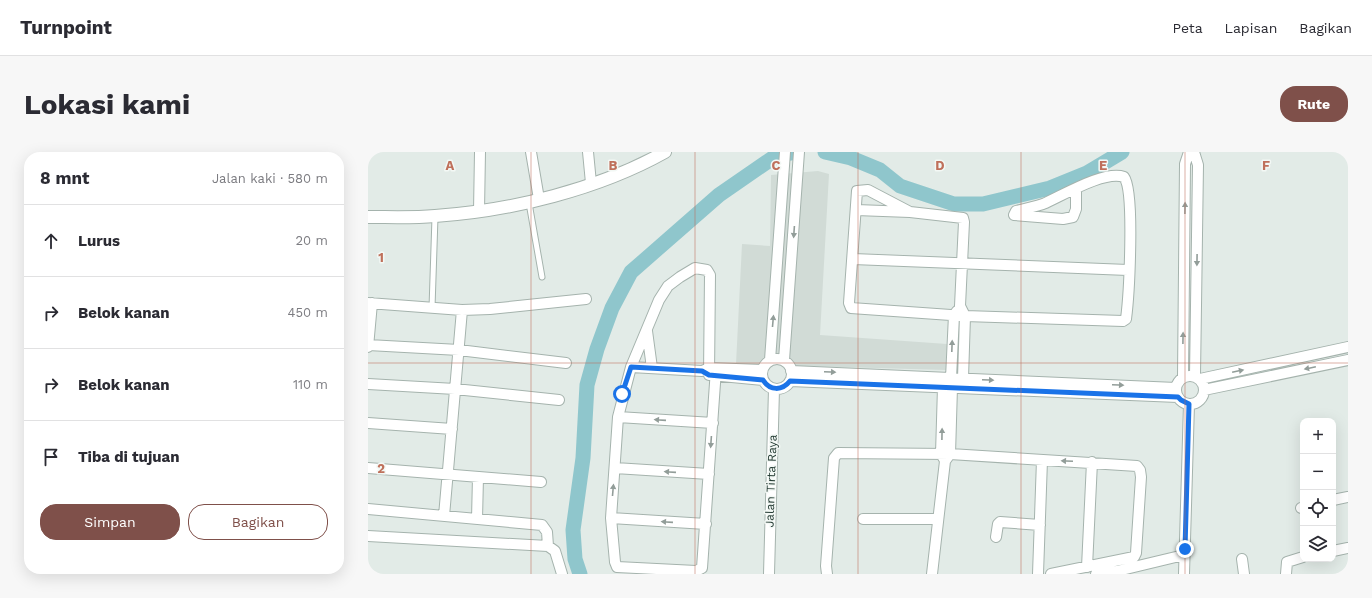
<!DOCTYPE html>
<html lang="id">
<meta charset="utf-8">
<style>
:root{--surface:#fff;--page:#f7f7f7;--text:#2b2b33;--muted:#7c7c81;--line:#e1e1e2;--accent:#7f504a}
body{margin:0;font-family:"Work Sans",sans-serif;background:var(--page);color:var(--text)}
.controls{position:absolute;right:12px;bottom:12px;display:grid;overflow:hidden;border-radius:8px;box-shadow:0 4px 16px #0002}
.controls button{width:36px;height:36px;display:grid;place-items:center;padding:0;border:0;border-bottom:1px solid var(--line);background:var(--surface);color:var(--text);font:20px sans-serif}
.stop{position:absolute;width:12px;height:12px;margin:-9px;border:3px solid #1a73e8;border-radius:50%;background:#fff}
.stop.end{background:#1a73e8;border-color:#fff;box-shadow:0 1px 4px #0008}
.list{margin:0;padding:0;list-style:none}
h2{display:flex;justify-content:space-between;align-items:center;height:52px;margin:0;padding:0 16px;font-size:17px}
h2 small{font-size:13px;font-weight:400;color:var(--muted)}
.list li{display:grid;grid-template-columns:26px 1fr auto;gap:12px;align-items:center;box-sizing:border-box;height:72px;padding:0 16px;border-top:1px solid var(--line)}
.list b{display:block;font-size:15px;white-space:nowrap}
.list em{font-size:13px;font-style:normal;color:var(--muted)}
.actions{display:flex;gap:8px;padding:12px 16px}
.actions a{flex:1;padding:9px 0;border:1px solid var(--accent);border-radius:16px;text-align:center;font-size:14px;color:var(--accent)}
.actions .main{background:var(--accent);color:#fff}
.icon{flex:none;width:22px;height:22px;fill:none;stroke:currentColor;stroke-width:2;stroke-linecap:round;stroke-linejoin:round}
.map{position:relative;flex:none;width:980px;height:422px;overflow:hidden;border-radius:16px}
header{display:flex;align-items:center;gap:24px;box-sizing:border-box;height:56px;padding:0 20px;background:var(--surface);border-bottom:1px solid var(--line)}
header strong{font-size:19px}
nav{display:flex;gap:22px;margin-inline-start:auto;font-size:14px}
.intro{display:flex;align-items:center;justify-content:space-between;box-sizing:border-box;height:96px;padding:0 24px}
h1{margin:0;font-size:28px}
.button{padding:10px 18px;border-radius:16px;background:var(--accent);color:#fff;font-size:14px;font-weight:700}
main{display:flex;gap:24px;padding:0 24px}
aside{flex:1;background:var(--surface);border-radius:16px;box-shadow:0 4px 16px #0002}
.map>svg:first-child{display:block}
.built{fill:#d1dbd6}
.lines{fill:none;stroke-linecap:round;stroke-linejoin:round}
.river{stroke:#8fc6cc;stroke-width:15}
.service-casing{stroke:#a5b3ad;stroke-width:7}
.minor-casing{stroke:#a5b3ad;stroke-width:12}
.tertiary-casing{stroke:#a5b3ad;stroke-width:14}
.service{stroke:#fff;stroke-width:5}
.minor{stroke:#fff;stroke-width:10}
.tertiary{stroke:#fff;stroke-width:12}
.oneway{fill:#929d99}
.route{stroke:#1a73e8;stroke-width:5}
.grid{fill:none;stroke:#bf705b;stroke-width:1;stroke-opacity:0.55}
.labels{text-anchor:middle;dominant-baseline:central;stroke-width:3;stroke-linejoin:round;paint-order:stroke}
.street-label{font-size:12px;fill:#243b33;stroke:#f3f8f5}
.grid-label{font-size:13px;text-anchor:middle;font-weight:bold;fill:#bf705b;stroke:#f3f8f5;stroke-width:3;stroke-linejoin:round;paint-order:stroke}
</style>
<header>
<strong>Turnpoint</strong>
<nav><a>Peta</a><a>Lapisan</a><a>Bagikan</a></nav>
</header>
<div class="intro"><h1>Lokasi kami</h1><a class="button">Rute</a></div>
<main>
<aside>
<h2>8 mnt<small>Jalan kaki · 580 m</small></h2>
<ul class="list">
<li><svg class="icon" aria-label="ahead" viewBox="0 0 24 24"><path d="M12 20V5M6 11l6-6 6 6"/></svg><div><b>Lurus</b></div><em>20 m</em></li>
<li><svg class="icon" aria-label="right" viewBox="0 0 24 24"><path d="M7 20v-9h11M14 6l5 5-5 5"/></svg><div><b>Belok kanan</b></div><em>450 m</em></li>
<li><svg class="icon" aria-label="right" viewBox="0 0 24 24"><path d="M7 20v-9h11M14 6l5 5-5 5"/></svg><div><b>Belok kanan</b></div><em>110 m</em></li>
<li><svg class="icon" aria-label="arrive" viewBox="0 0 24 24"><path d="M6 21V4h12l-3 4 3 4H6"/></svg><div><b>Tiba di tujuan</b></div></li>
</ul>
<div class="actions"><a class="main">Simpan</a><a>Bagikan</a></div>
</aside>
<div class="map">
<svg width="980" height="422" viewBox="0 0 980 422">
<rect width="100%" height="100%" fill="#e2ebe7"/>
<!-- built -->
<path class="built" d="M450,19L461,22L452,183L579,192L578,218L368,212L374,92L402,94L403,23Z"/>
<g class="lines">
<!-- river -->
<path class="river" d="M457,0L483,6L512,18L532,34L586,52H615L682,36L719,21L754,0
M212,422L207,407L205,378L215,306L219,233L229,197L244,156L263,120L351,43L409,3L429,0"/>
<defs>
<path id="service" d="M161,51L174,125
M64,156L67,65"/>
<path id="minor" d="M163,0L171,47
M220,0L223,31
M826,0L830,13L827,224
M488,58L542,60L595,66L596,70L592,154L597,164L595,226
M111,59L112,0
M542,60L500,38L489,39L481,151L483,156L597,164L755,169L758,167C761,144 767,39 756,25C736,18 694,44 675,52C666,55 657,57 648,59L646,63L695,67L705,65L708,57V38
M485,107L760,118
M0,151L94,158L122,157L218,147
M279,179L284,216
M0,193L91,198L198,211
M0,195L4,151
M394 222a15 15 0 1 1 30 0a15 15 0 1 1-30 0Z
M402,208L417,0
M416,208L431,0
M263,215L334,219L341,216L394,218
M423,219L808,236
M341,223L342,123L339,118L327,116L312,125L300,134L291,148L263,215L250,265L243,366L247,410L249,415L328,419L334,416L348,217
M343,223L395,228
M808 238a14 14 0 1 1 28 0a14 14 0 1 1-28 0Z
M815,225L817,12L821,0
M583,226L586,163L589,159
M832,227L980,195
M422,229L810,245
M0,232L87,237L191,248
M575,235L573,302L576,307
M836,238L980,208
M250,265L345,271
M0,271L84,277
M0,316L173,330
M247,316L341,322
M965,348L980,345
M933,356H935
M0,357L174,373L179,380L180,394
M76,364L94,158
M243,366L338,372
M109,367L110,325
M495,367H570
M0,384L180,394L187,399L194,422
M628,385L630,372L632,370L672,373
M965,399L980,396
M874,407L876,422
M719,415L724,310
M401,422L406,237
M459,422L458,414L466,306L470,301L582,302L769,314L772,318L773,325L768,401L766,405L683,422
M564,422L577,309L582,302L584,235
M670,422L674,308
M728,422L749,419L816,403
M816,422L821,252
M918,422L919,410L935,405"/>
<path id="tertiary" d="M0,65C22,65 45,66 67,64C143,59 231,37 297,0"/>
</defs>
<!-- service casing -->
<use href="#service" class="service-casing"/>
<!-- minor casing -->
<use href="#minor" class="minor-casing"/>
<!-- tertiary casing -->
<use href="#tertiary" class="tertiary-casing"/>
<!-- service -->
<use href="#service" class="service"/>
<!-- minor -->
<use href="#minor" class="minor"/>
<!-- tertiary -->
<use href="#tertiary" class="tertiary"/>
</g>
<!-- one-way arrows -->
<defs><path id="oneway-solid" d="M-6-.8H1V-3.2L6.5 0L1 3.2V.8H-6Z"/></defs>
<g class="oneway">
<use href="#oneway-solid" transform="translate(817 56) rotate(-89)"/>
<use href="#oneway-solid" transform="translate(426 80) rotate(94)"/>
<use href="#oneway-solid" transform="translate(829 108) rotate(91)"/>
<use href="#oneway-solid" transform="translate(405 169) rotate(-85)"/>
<use href="#oneway-solid" transform="translate(815 186) rotate(-89)"/>
<use href="#oneway-solid" transform="translate(584 194) rotate(-88)"/>
<use href="#oneway-solid" transform="translate(942 216) rotate(168)"/>
<use href="#oneway-solid" transform="translate(870 219) rotate(-12)"/>
<use href="#oneway-solid" transform="translate(462 220) rotate(3)"/>
<use href="#oneway-solid" transform="translate(620 228) rotate(3)"/>
<use href="#oneway-solid" transform="translate(750 233) rotate(3)"/>
<use href="#oneway-solid" transform="translate(292 268) rotate(-176)"/>
<use href="#oneway-solid" transform="translate(574 282) rotate(-89)"/>
<use href="#oneway-solid" transform="translate(343 290) rotate(94)"/>
<use href="#oneway-solid" transform="translate(699 309) rotate(-177)"/>
<use href="#oneway-solid" transform="translate(302 320) rotate(-176)"/>
<use href="#oneway-solid" transform="translate(245 338) rotate(-85)"/>
<use href="#oneway-solid" transform="translate(299 370) rotate(-176)"/>
</g>
<g class="lines">
<!-- route -->
<path class="route" d="M254,242L263,215L334,219L341,223L395,228C402,239 414,239 422,229L810,245L813,248L821,252L817,397"/>
</g>
<!-- grid -->
<path class="grid" d="M163,0V422M327,0V422M490,0V422M653,0V422M817,0V422M0,211H980"/>
<g class="labels">
<!-- street labels -->
<g class="street-label">
<text transform="translate(403 329) rotate(-88)">Jalan Tirta Raya</text>
</g>
</g>
<g class="grid-label">
<text x="82" y="18">A</text>
<text x="245" y="18">B</text>
<text x="408" y="18">C</text>
<text x="572" y="18">D</text>
<text x="735" y="18">E</text>
<text x="898" y="18">F</text>
<text x="13" y="110">1</text>
<text x="13" y="321">2</text>
</g>
</svg>
<div class="controls">
<button>+</button>
<button>−</button>
<button><svg class="icon" aria-label="locate" viewBox="0 0 24 24"><circle cx="12" cy="12" r="6"/><path d="M12 2v4M12 18v4M2 12h4M18 12h4"/></svg></button>
<button><svg class="icon" aria-label="layers" viewBox="0 0 24 24"><path d="M12 4l9 5-9 5-9-5zM3 14l9 5 9-5"/></svg></button>
</div>
<div class="stop" style="left:254px;top:242px"></div>
<div class="stop end" style="left:817px;top:397px"></div>
</div>
</main>
